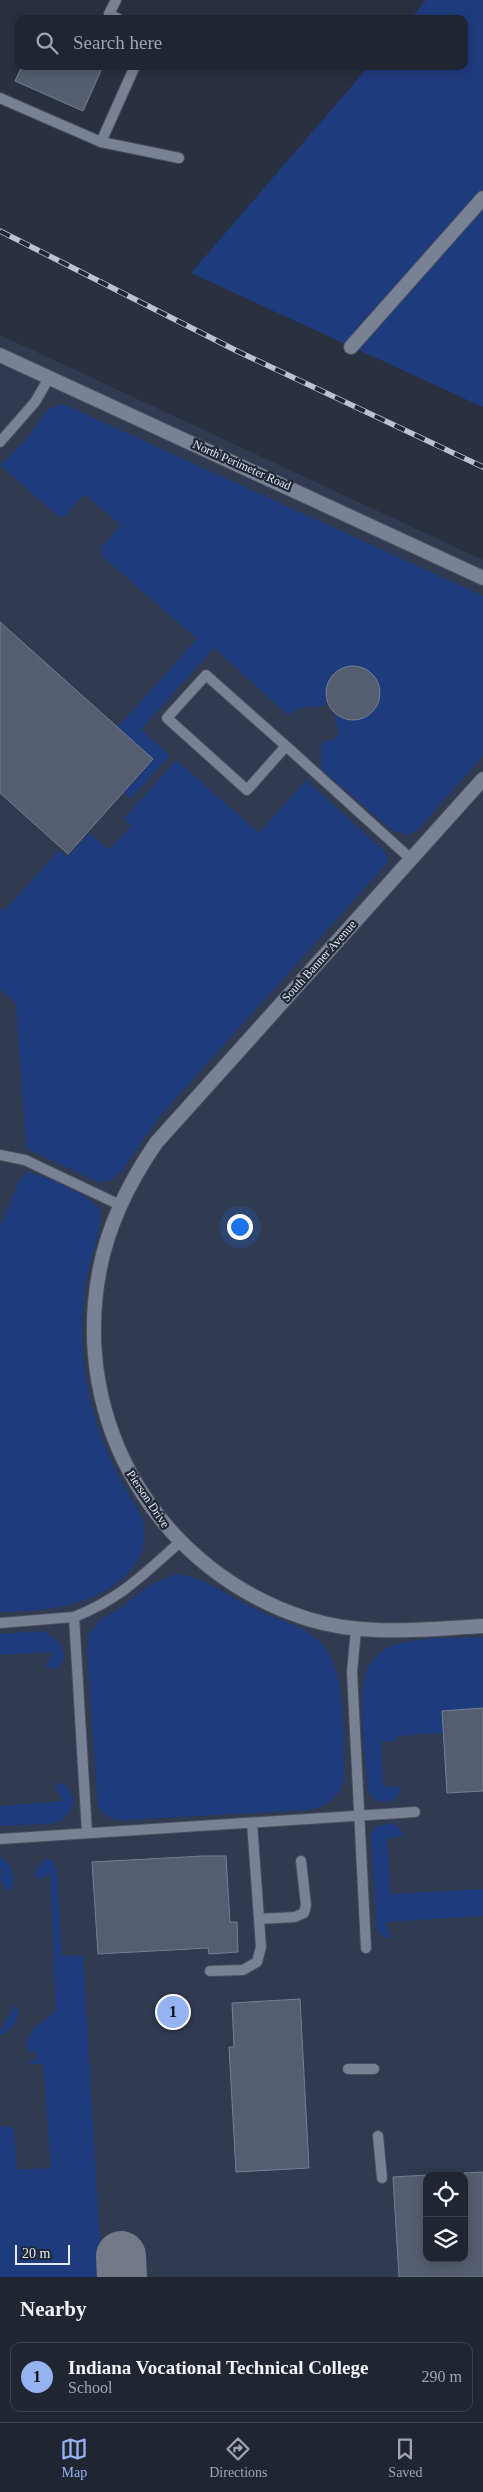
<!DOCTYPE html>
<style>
:root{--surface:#1f2531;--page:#2c313d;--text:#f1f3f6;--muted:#a1a5ab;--line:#3c424d;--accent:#95b2f1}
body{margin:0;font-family:Georgia,serif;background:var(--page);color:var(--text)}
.controls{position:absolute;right:15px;bottom:15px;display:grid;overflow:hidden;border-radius:10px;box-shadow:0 2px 12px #0003}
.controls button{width:45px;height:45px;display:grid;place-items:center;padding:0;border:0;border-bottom:1px solid var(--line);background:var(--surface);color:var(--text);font:25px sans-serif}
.scale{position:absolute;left:15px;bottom:12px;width:55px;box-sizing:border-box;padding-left:5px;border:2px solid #e5eaf5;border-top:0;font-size:14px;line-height:18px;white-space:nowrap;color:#e5eaf5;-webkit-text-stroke:4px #1f2736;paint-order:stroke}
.you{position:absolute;left:239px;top:1226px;width:18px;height:18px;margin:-12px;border:4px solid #fff;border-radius:50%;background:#1a73e8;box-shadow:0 0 0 8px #1a73e833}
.badge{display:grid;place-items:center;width:32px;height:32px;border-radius:50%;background:var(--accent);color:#111;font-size:16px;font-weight:700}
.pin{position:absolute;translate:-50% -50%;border:2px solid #fff;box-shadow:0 1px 5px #0006}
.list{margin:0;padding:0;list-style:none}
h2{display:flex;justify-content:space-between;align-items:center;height:65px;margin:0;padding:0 20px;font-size:21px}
h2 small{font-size:16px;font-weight:400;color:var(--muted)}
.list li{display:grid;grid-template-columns:32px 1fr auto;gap:15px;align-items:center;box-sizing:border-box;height:70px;margin:0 10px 10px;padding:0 10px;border:1px solid var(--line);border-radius:10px}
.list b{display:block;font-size:19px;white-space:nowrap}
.list p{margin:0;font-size:16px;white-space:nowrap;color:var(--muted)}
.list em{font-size:16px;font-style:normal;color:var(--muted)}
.icon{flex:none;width:28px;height:28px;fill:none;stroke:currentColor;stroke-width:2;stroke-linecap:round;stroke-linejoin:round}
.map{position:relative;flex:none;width:483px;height:2277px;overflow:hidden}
.search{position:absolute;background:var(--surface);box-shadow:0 2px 12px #0003;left:15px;right:15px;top:15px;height:55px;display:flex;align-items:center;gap:12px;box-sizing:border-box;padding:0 18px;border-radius:10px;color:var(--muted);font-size:19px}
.sheet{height:145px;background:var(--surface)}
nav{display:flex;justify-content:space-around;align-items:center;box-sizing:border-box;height:70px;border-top:1px solid var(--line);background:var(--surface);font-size:14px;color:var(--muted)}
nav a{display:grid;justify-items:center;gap:2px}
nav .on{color:var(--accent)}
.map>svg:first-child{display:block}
.built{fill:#303a50;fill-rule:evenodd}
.green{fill:#1e3b7e}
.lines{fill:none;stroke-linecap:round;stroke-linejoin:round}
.taxiway{stroke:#727a88;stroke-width:50}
.building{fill:#555e70;stroke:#757f92}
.service-casing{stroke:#484f5d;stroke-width:12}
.minor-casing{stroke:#484f5d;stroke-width:16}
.tertiary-casing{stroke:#484f5d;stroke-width:16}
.service{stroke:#798295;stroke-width:10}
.minor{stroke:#798295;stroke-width:14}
.tertiary{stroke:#798295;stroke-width:14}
.rail-casing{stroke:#bcc2ce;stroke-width:5.5}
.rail{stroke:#1f2736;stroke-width:4;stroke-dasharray:11;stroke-linecap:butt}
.labels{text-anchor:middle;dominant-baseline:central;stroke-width:4.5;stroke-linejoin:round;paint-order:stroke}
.street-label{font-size:12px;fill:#e5eaf5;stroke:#1f2736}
</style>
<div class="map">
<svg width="483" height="2277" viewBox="0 0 483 2277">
<rect width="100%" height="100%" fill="#293141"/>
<!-- built -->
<path class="built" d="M0,335L483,560V2277H0ZM427,2176H464V2258H427Z"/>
<!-- green -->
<path class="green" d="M426,0H483V407L191,273L369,66H464V19H410Z
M63,404L483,596V756L416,831L408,835L393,831L321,769V745L325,740L333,741L339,733L334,715C388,737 393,665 352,667C344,667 336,670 331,676C324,686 330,697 324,706L300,708L288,715L214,648L141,729L170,756L131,798L124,793L152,761L116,729L197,639L102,556V547L121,525L84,494L65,516L59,517L0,465L26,440L48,409Z
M176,760L259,833L306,780L383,850L387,856L388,862L159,1117L121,1172L111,1180L100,1183L26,1148L16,1004L0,989V908L4,911L59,850L67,857L90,833L109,850L131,826L124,819Z
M27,1172C44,1175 91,1196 100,1210C103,1230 89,1260 86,1280C81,1309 81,1338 84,1367C89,1406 102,1444 120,1479C127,1493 139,1506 143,1522C154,1569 103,1598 64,1606C43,1611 21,1611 0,1612V1227L20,1179Z
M176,1574C206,1577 226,1595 252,1608C271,1618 294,1622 312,1635C350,1661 342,1733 344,1775C342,1798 327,1806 307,1810L126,1820C112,1820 106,1818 98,1806L87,1649L89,1634L101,1619L122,1607L148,1586Z
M41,1631C57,1636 74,1654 57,1669L45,1668L53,1652L0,1655V1634Z
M483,1637V1708L445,1735L442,1733L398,1736L396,1741L381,1742L383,1787H398L401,1789L394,1801H376L368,1791C366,1760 357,1701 366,1673C370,1661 380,1651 392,1646C419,1636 454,1639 483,1637Z
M58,1782L67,1786L74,1800C71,1811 67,1819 56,1823L0,1826V1806L63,1801L55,1787Z
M393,1823L400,1828L403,1836L387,1839L391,1894L483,1889V1916L385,1922L391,1937L386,1938L380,1934L377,1928L371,1835L376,1826Z
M0,1856C11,1862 17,1880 11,1891C3,1888 0,1881 0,1874L3,1873L0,1868Z
M45,1858L52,1860L57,1869L62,1956L83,1955L102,2277H0V2127L9,2126L14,2129L17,2170L51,2168L43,2064L29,2063L27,2061L37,2060L36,2051H27C22,2033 45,2020 56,2011L50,1874L39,1880L34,1874Z
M15,2005L19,2008C18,2021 13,2030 0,2036V2031Z"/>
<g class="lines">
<!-- taxiway -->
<path class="taxiway" d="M121,2256L122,2277"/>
</g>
<!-- building -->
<path class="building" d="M22,66H103L83,111L15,81Z
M0,622L153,759L68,854L0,793Z
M326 693a27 27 0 1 1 54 0a27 27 0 1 1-54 0Z
M483,1708V1791L447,1793L442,1711Z
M203,1856H226L230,1922H237L238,1952L209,1954L208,1948L98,1954L92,1862Z
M300,1999L309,2168L236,2172L229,2047H234L232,2003Z
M483,2172V2277H399L393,2177L427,2175V2258H464V2173Z"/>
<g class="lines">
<defs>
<path id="service" d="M116,0L109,14L119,19
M135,66L101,142L179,158
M0,98L101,142
M0,442L35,402L49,378
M286,746L206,675L167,718L247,790L286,746L412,860
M0,1155L25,1160L120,1205
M0,1623L74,1617
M356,1629L352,1672L366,1948
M252,1823L259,1919L295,1917L304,1913L306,1905L301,1861
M87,1833L74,1617C120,1599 144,1574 180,1542
M0,1839L415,1812
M210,1971L243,1970L257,1962L261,1947L259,1919
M348,2069H374
M378,2136L382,2178"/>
<path id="minor" d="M351,347L483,198
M483,779L156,1143C130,1181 109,1222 100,1268C69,1423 159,1572 308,1619C365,1637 425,1629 483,1626"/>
<path id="tertiary" d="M0,355L483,578"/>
</defs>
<!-- service casing -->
<use href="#service" class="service-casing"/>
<!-- minor casing -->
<use href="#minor" class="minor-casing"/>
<!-- tertiary casing -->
<use href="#tertiary" class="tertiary-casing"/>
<!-- service -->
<use href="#service" class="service"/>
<!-- minor -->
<use href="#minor" class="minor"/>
<!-- tertiary -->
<use href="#tertiary" class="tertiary"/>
<defs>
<path id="rail" d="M0,231L239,352L483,467"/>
</defs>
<!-- rail casing -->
<use href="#rail" class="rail-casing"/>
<!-- rail -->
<use href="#rail" class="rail"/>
</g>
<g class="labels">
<!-- street labels -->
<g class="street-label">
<text transform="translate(242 465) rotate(24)">North Perimeter Road</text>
<text transform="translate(319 961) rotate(-48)">South Banner Avenue</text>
<text transform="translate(148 1499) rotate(56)">Pierson Drive</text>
</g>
</g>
</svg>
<div class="controls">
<button><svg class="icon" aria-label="locate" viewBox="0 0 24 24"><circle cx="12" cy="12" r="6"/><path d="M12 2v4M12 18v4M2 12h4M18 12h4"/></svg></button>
<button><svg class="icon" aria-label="layers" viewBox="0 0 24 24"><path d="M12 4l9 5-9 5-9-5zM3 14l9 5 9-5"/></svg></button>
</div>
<div class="scale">20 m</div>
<div class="you"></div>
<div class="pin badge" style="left:173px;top:2012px">1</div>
<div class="search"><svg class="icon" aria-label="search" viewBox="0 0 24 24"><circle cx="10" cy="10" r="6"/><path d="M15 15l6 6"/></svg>Search here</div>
</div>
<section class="sheet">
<h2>Nearby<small></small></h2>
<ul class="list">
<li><span class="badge">1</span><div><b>Indiana Vocational Technical College</b><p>School</p></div><em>290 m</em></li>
</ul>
</section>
<nav>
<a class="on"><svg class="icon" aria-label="map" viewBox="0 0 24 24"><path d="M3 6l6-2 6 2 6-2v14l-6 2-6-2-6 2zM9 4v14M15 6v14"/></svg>Map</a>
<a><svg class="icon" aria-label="directions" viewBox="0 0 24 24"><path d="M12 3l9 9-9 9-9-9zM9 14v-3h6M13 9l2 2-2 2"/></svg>Directions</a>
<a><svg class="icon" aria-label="saved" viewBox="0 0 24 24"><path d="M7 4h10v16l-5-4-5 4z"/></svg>Saved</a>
</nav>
